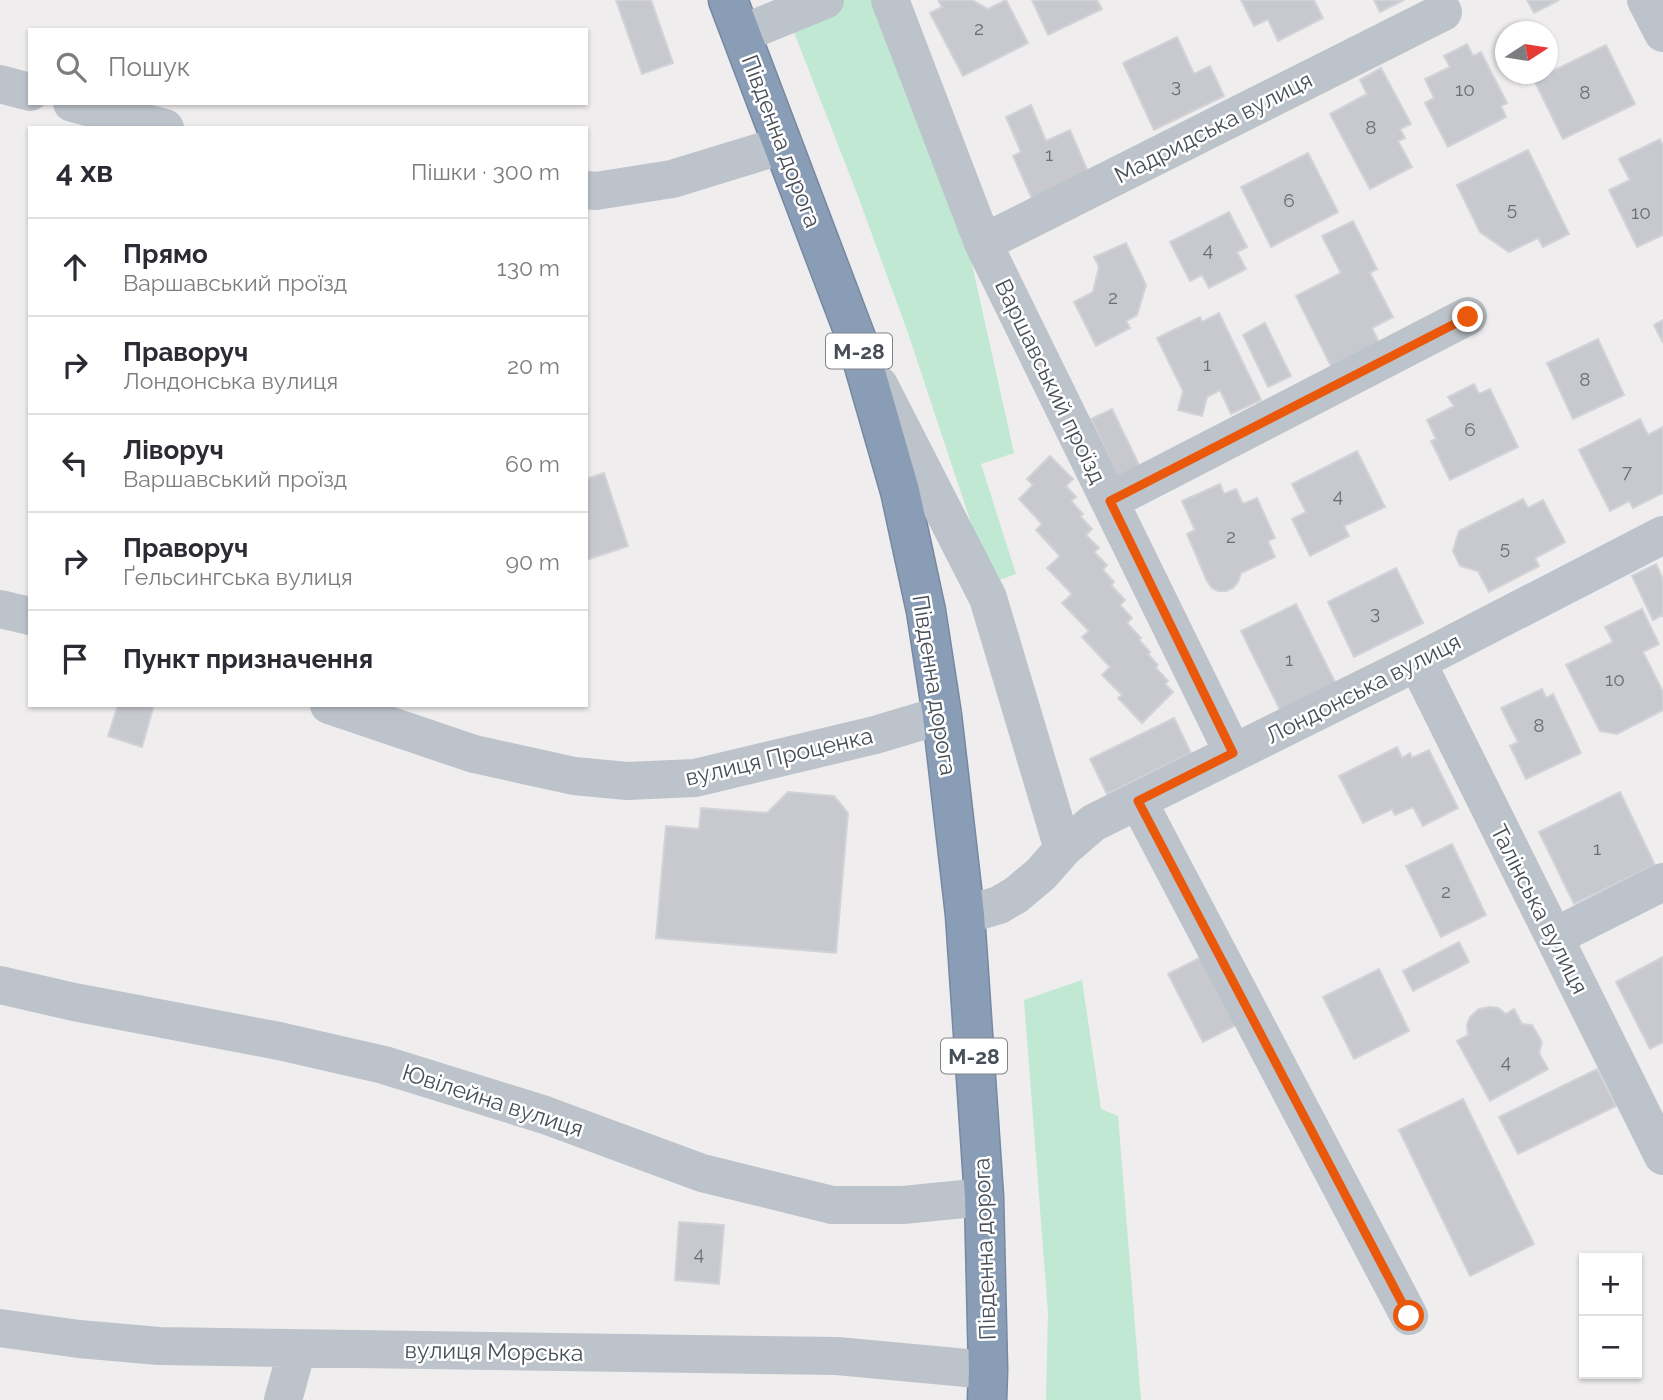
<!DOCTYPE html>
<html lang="uk">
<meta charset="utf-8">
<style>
:root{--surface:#fff;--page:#f2f2f3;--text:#2b2b33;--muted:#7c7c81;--line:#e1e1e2}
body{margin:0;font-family:Raleway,sans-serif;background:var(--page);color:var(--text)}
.controls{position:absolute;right:21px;bottom:21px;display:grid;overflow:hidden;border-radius:0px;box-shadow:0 2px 5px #0004}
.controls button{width:63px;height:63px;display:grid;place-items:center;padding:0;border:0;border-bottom:2px solid var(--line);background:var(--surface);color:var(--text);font:35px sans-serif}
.compass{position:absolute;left:1495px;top:21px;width:63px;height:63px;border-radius:50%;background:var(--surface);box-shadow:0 2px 5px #0004;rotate:78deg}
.stop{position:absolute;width:21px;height:21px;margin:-16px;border:5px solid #ea580c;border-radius:50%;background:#fff}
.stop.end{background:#ea580c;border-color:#fff;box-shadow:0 2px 7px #0008}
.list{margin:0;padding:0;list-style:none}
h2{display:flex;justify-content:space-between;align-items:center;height:91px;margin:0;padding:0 28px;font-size:30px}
h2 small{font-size:23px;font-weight:400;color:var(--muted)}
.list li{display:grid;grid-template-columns:46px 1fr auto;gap:21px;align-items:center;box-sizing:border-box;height:98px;padding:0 28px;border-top:2px solid var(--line)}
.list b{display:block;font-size:26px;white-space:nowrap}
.list p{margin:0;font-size:23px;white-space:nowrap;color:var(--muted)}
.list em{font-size:23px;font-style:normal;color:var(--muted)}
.icon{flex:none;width:38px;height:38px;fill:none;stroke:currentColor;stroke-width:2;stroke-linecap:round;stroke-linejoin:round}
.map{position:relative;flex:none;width:1663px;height:1400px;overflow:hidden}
.search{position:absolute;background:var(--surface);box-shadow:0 2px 5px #0004;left:28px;top:28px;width:560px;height:77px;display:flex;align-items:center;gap:18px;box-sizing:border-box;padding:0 24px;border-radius:0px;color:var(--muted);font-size:26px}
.panel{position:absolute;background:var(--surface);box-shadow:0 2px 5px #0004;left:28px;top:126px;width:560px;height:581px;border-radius:0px}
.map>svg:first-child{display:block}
.green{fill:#c0e8d2}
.building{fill:#c8c9cf;stroke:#d2d3d8;stroke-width:2}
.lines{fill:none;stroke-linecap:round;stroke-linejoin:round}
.highway-casing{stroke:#7688a2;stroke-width:41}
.minor{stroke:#bdc3ca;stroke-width:38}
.highway{stroke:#8a9db6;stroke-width:38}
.route{stroke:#ea580c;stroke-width:9}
.labels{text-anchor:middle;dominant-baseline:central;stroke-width:5;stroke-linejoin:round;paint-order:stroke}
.number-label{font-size:19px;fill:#686e76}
.shield{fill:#fff;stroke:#7f848a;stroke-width:2}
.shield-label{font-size:21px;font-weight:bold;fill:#484f58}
.street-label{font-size:23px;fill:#484f58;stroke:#fff}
</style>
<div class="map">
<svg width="1663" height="1400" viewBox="0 0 1663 1400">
<rect width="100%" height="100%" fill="#efeded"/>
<!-- green -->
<path class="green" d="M785,0H876L969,251L1014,453L981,464L1016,574L991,583L908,333L858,196L788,17Z
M1082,980L1101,1109L1118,1116L1141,1400H1046L1048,1313L1024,1000Z"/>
<!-- building -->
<path class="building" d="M616,0H651L673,63L642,74Z
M938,0H972L988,9L1006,0L1028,43L963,76L930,13L942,7Z
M1032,0H1097L1102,9L1048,35Z
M1241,0H1314L1323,18L1278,41L1268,19L1254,26Z
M1374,0H1404L1380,12Z
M1527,0H1559L1534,13Z
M1177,37L1194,74L1210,66L1224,96L1154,130L1123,63Z
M1467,44L1473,56L1481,52L1507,103L1501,106L1506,117L1448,147L1425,103L1434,98L1425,79L1450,67L1444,56Z
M1606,45L1635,104L1563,139L1534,80Z
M1381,68L1411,124L1400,129L1405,138L1398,141L1412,167L1370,189L1330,114L1367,94L1360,80Z
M1031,105L1046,141L1070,130L1089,174L1032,199L1013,156L1021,152L1006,117Z
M1660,139L1663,146V235L1637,247L1609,190L1630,180L1619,159Z
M1528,150L1569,234L1543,247L1538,238L1509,252L1480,232L1457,185Z
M1308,153L1338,212L1271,247L1241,187Z
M1229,212L1247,247L1237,252L1246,269L1209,288L1202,275L1190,281L1170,242Z
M1353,221L1377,269L1370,273L1393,317L1372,328L1381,346L1333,370L1296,296L1341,273L1322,236Z
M1126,243L1146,285L1137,315L1126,321L1130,328L1096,346L1074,302L1093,292L1099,267L1094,257Z
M1219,313L1261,400L1231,414L1220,390L1207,397L1202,416L1178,410L1183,391L1157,338L1200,317L1202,322Z
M1663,320V343L1654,325Z
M1265,323L1291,376L1268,387L1243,335Z
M1598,339L1624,395L1573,419L1547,363Z
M1474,384L1479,394L1490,389L1518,447L1450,480L1431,441L1436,439L1427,420L1454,406L1448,397Z
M1112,409L1141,469L1119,479L1091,419Z
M1640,419L1648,435L1663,427V493L1633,508L1629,501L1610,511L1579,450Z
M1357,451L1385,507L1344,526L1349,536L1310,556L1292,519L1306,512L1292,484Z
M1050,456L1073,479L1066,486L1076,497L1071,501L1083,514L1080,516L1092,529L1086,535L1099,548L1094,552L1107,565L1103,570L1114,582L1111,585L1125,600L1120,605L1132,618L1127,623L1141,638L1139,640L1150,652L1148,654L1158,665L1156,668L1168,681L1165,684L1173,692L1142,723L1118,698L1122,695L1102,675L1110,667L1082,637L1089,631L1062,603L1072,594L1047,568L1060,556L1036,530L1042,524L1019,499L1033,485L1027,479Z
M604,473L628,546L586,560V479Z
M1220,484L1224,494L1236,489L1243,504L1257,498L1275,538L1268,541L1275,557L1241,573L1238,582L1233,588L1226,591H1218L1212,588L1207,581L1187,534L1195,530L1182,501Z
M1523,499L1528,508L1543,500L1565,542L1535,558L1539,566L1489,592L1478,571L1460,566L1453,551L1459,531Z
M1656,564L1663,579V616L1662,615L1653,620L1632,576Z
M1396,568L1423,623L1354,657L1328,602Z
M1296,604L1337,686L1282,714L1241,631Z
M1642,609L1659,644L1643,652L1663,692V710L1617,734L1600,731L1566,665L1613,642L1605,627Z
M1542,689L1546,698L1553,694L1581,753L1526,779L1510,746L1518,742L1501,708Z
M118,705H154L142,747L108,736Z
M1174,718L1191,753L1107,794L1090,759Z
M1397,747L1402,758L1410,753L1412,758L1429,750L1458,808L1423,826L1413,807L1395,815L1392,809L1363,823L1339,776Z
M788,792L834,796L848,813L836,953L656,938L666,826L699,829L701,808L767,813Z
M1620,792L1655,865L1574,904L1539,832Z
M1452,844L1486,915L1441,937L1406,866Z
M1459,942L1469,962L1413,991L1403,971Z
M1207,954L1242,1022L1203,1042L1168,974Z
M1663,957V1042L1650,1049L1616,982Z
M1379,969L1409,1031L1354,1059L1323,997Z
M1490,1007L1498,1008L1506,1014L1514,1009L1522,1024L1532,1025L1542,1042L1539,1053L1548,1069L1490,1101L1457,1041L1468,1035L1467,1025L1470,1017L1479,1009Z
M1597,1069L1616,1106L1518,1154L1499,1117Z
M1463,1099L1534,1244L1470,1276L1399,1130Z
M679,1222L724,1225L719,1284L675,1280Z"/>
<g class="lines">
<defs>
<path id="highway" d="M728,0L856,338L900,491L926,611L942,715L965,915L984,1197L988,1370L987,1400"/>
</defs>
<!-- highway casing -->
<use href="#highway" class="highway-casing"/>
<!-- minor -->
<path class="minor" d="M890,0L983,243L1233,753
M1646,0L1663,33
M741,34L825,0
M0,84L30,92
M72,103L165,128
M586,190L596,191L672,179L783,145
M983,243L1443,12
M879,385L988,598L1063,849
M1110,501L1468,316
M0,609L30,616
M1417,662L1663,1156
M329,705L474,754L574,776L627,781L695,778L875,735L942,715
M1138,801L1409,1316
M965,915L999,905L1016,895L1041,874L1063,849L1093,823L1417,662L1663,535
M1554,937L1663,882
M0,985L74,1002L279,1041L384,1065L545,1115L702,1173L832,1205H903L984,1197
M0,1328L79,1339L159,1346L837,1356L988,1370
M283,1400L297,1349"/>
<!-- highway -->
<use href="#highway" class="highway"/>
</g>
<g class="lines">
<!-- route -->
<path class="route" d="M1409,1316L1138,801L1233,753L1110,501L1468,317"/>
</g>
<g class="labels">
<!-- number labels -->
<g class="number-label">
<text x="979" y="28">2</text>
<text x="1176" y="85">3</text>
<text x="1465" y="89">10</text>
<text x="1585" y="92">8</text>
<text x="1371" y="127">8</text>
<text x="1049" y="154">1</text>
<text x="1289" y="200">6</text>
<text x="1512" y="208">5</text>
<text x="1641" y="212">10</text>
<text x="1208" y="249">4</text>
<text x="1113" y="297">2</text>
<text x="1207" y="364">1</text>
<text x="1585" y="379">8</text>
<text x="1470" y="429">6</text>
<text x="1627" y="471">7</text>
<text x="1338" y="495">4</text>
<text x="1231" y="536">2</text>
<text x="1505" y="547">5</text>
<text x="1375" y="612">3</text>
<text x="1289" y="659">1</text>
<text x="1615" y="679">10</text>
<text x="1539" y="725">8</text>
<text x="1597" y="848">1</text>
<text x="1446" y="891">2</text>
<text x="1506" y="1061">4</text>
<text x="699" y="1253">4</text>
</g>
<!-- shield labels -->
<g class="shield">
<rect x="826" y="333.5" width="66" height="35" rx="5"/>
<rect x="941" y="1038.5" width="66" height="35" rx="5"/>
</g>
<g class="shield-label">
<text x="859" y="351">М-28</text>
<text x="974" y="1056">М-28</text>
</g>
<!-- street labels -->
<g class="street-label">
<text transform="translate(1213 127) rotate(-27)">Мадридська вулиця</text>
<text transform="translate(782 141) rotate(69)">Південна дорога</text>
<text transform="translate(1051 381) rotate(64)">Варшавський проїзд</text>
<text transform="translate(935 685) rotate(81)">Південна дорога</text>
<text transform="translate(1363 688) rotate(-27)">Лондонська вулиця</text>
<text transform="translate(779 756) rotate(-13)">вулиця Проценка</text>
<text transform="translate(1540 909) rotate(63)">Талінська вулиця</text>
<text transform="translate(493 1100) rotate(18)">Ювілейна вулиця</text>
<text transform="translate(984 1249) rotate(-92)">Південна дорога</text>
<text transform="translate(494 1351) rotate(1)">вулиця Морська</text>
</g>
</g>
</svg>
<div class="controls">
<button>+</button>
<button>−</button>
</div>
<svg class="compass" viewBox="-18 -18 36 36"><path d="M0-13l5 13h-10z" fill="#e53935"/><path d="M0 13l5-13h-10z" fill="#7c7c81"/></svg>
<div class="stop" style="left:1409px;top:1316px"></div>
<div class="stop end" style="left:1468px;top:317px"></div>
<div class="search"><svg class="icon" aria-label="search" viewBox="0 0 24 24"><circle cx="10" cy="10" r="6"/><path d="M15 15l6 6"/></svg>Пошук</div>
<section class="panel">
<h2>4 хв<small>Пішки · 300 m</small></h2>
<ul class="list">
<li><svg class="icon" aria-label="ahead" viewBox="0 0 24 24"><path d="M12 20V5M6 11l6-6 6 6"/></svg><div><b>Прямо</b><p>Варшавський проїзд</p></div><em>130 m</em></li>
<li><svg class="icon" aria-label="right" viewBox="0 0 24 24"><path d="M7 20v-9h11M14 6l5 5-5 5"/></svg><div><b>Праворуч</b><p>Лондонська вулиця</p></div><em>20 m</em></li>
<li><svg class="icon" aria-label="left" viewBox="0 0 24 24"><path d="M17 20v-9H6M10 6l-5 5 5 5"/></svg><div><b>Ліворуч</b><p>Варшавський проїзд</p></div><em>60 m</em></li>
<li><svg class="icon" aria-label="right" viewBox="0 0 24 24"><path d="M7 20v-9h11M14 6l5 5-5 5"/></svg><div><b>Праворуч</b><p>Ґельсингська вулиця</p></div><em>90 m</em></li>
<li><svg class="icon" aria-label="arrive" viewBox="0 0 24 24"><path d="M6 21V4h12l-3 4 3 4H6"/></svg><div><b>Пункт призначення</b></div></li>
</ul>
</section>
</div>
